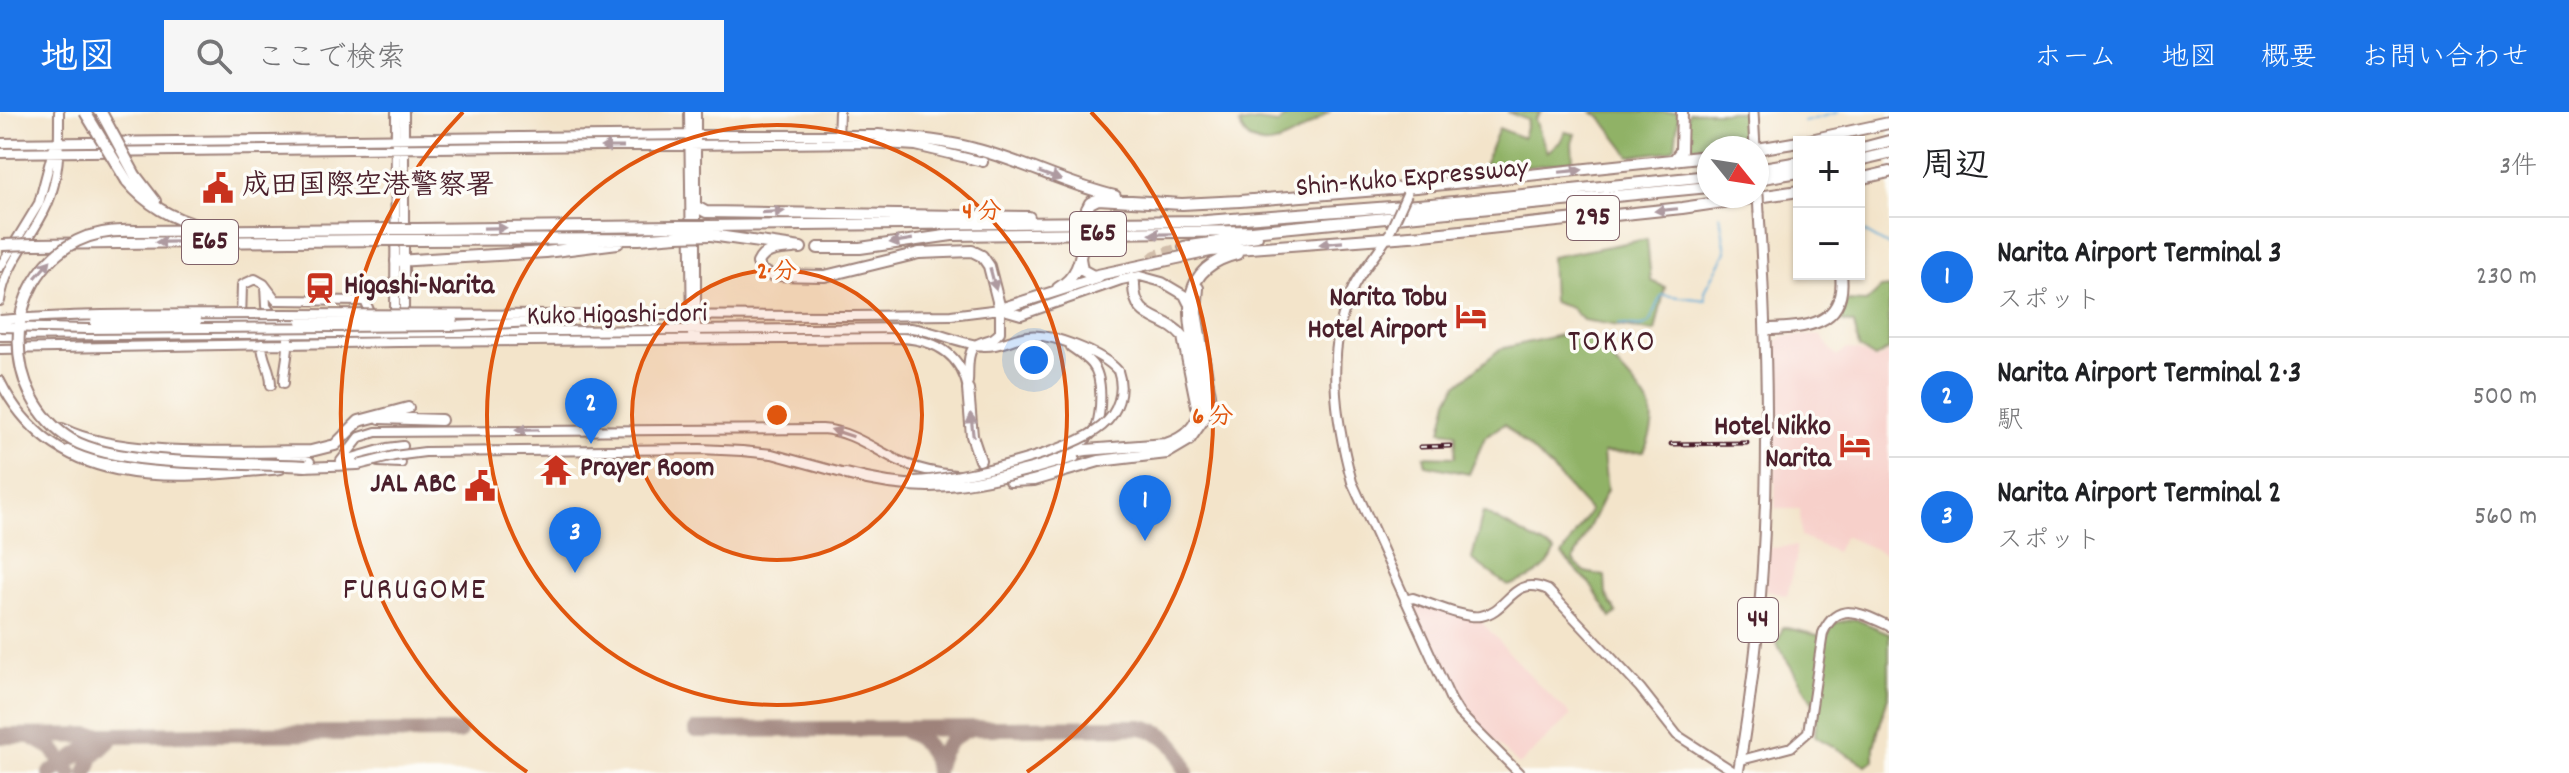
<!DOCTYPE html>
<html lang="ja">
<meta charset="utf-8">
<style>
:root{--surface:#fff;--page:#f6f6f6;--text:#202124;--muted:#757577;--line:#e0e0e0;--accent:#1a73e8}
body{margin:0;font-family:Dekko,"Klee One",sans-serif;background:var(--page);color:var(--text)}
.controls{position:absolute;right:24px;top:24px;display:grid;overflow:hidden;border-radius:0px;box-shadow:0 2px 6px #0004}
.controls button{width:72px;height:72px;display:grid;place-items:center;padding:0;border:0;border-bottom:2px solid var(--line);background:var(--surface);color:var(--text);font:40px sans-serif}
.compass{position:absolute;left:1697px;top:24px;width:72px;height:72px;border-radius:50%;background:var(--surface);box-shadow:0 2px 6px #0004;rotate:120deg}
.you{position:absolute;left:1034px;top:248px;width:28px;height:28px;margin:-20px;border:6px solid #fff;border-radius:50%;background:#1a73e8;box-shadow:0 0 0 12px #1a73e833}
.badge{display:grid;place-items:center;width:52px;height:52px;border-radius:50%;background:var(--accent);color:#fff;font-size:26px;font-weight:700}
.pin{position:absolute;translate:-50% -66px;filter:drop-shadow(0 2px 4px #0008)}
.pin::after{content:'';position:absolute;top:42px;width:28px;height:24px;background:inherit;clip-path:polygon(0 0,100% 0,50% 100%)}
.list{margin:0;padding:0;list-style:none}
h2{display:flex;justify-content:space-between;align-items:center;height:104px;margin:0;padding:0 32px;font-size:34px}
h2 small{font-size:26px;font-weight:400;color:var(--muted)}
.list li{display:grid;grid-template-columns:52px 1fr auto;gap:24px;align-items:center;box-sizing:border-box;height:120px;padding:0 32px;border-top:2px solid var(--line)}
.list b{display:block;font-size:30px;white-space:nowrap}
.list p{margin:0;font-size:26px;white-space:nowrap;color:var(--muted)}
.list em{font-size:26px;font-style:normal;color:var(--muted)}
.icon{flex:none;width:44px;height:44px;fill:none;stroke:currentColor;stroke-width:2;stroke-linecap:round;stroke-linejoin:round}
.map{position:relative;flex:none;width:1889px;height:661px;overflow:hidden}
header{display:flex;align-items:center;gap:48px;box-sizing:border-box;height:112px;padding:0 40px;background:var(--accent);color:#fff}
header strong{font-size:38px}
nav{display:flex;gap:44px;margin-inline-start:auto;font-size:28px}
.search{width:560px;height:72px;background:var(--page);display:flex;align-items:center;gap:20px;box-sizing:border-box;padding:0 28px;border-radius:0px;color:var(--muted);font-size:30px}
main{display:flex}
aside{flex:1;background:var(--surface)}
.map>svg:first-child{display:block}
.built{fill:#f7d0ca}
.forest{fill:#90b266;stroke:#6d6848;stroke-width:2}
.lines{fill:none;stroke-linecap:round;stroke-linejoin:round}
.stream{stroke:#5ba7d4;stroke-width:2}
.taxiway{stroke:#9e827a;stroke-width:16}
.highway-tunnel{stroke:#d1bdaa;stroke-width:10;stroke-dasharray:10 5;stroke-linecap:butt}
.secondary-casing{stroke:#9e827a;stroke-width:12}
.primary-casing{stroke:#9e827a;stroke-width:13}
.highway-casing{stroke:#9e827a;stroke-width:14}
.secondary{stroke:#fff;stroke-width:8}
.primary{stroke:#fff;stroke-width:9}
.highway{stroke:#fff;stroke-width:10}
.rail-casing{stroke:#4a1f2b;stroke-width:5}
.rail{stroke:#fdfcf7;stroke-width:2;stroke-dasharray:6;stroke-linecap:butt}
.secondary-bridge-casing{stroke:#9e827a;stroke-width:12;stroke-linecap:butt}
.primary-bridge-casing{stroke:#9e827a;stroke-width:13;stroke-linecap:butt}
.highway-bridge-casing{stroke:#9e827a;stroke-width:14;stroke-linecap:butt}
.secondary-bridge{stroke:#fff;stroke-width:8}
.primary-bridge{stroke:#fff;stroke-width:9}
.highway-bridge{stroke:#fff;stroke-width:10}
.oneway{fill:#ae9aa0}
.ring{fill:none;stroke:#e0560e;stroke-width:4}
.labels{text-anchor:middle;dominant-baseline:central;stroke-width:7;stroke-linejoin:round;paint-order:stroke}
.shield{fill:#fdfcf7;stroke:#806168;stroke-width:2}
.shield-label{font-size:26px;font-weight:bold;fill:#4a1f2b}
.street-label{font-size:28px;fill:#4a1f2b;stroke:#fdfcf7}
.poi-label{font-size:28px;font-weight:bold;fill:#4a1f2b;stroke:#fdfcf7;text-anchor:start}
.quarter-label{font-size:32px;letter-spacing:2px;fill:#4a1f2b;stroke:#fdfcf7}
.centre{fill:#e0560e;stroke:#fdfcf7;stroke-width:4}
.ring-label{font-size:24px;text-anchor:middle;font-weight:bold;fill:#e0560e;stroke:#fdfcf7;stroke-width:7;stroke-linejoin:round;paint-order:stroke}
</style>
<header>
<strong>地図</strong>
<div class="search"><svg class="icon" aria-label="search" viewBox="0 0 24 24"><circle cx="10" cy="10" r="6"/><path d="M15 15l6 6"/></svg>ここで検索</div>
<nav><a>ホーム</a><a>地図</a><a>概要</a><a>お問い合わせ</a></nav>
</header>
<main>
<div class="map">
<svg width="1889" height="661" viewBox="0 0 1889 661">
<rect width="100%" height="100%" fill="#fdfcf7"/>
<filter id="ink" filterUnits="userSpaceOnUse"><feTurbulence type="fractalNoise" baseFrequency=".0125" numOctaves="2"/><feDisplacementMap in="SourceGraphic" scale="16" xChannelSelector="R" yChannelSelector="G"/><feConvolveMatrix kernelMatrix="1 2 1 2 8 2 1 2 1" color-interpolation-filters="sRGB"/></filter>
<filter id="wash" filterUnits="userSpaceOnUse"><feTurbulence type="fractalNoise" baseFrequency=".006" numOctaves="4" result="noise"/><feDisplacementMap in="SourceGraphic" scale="32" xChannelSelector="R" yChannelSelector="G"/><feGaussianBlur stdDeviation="1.8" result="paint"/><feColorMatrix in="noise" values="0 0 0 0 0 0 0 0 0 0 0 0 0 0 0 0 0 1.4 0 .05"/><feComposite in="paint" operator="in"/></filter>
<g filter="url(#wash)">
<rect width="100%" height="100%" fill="#f3e4ca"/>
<!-- built -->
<path class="built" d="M1820,223L1837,245L1847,237L1858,239L1876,248L1889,240V443L1844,424L1836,440L1801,425L1800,397H1775V241L1777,229L1784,224Z
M1796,434V449L1787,484L1765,478L1769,436Z
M1417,490L1480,508L1536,570L1571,603L1519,653L1462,597L1412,497V492Z"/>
<!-- forest -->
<path class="forest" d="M1290,0H1329C1304,17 1258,56 1239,12L1257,9L1278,12Z
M1507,0H1541L1535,7L1547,40L1560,30L1565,20L1575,22L1572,31L1573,49L1481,61L1499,16L1523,26L1528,8Z
M1592,0H1679L1675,35L1670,39L1630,44L1601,6Z
M1689,0H1748L1749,27L1693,35C1683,26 1685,12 1689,0Z
M1647,127L1651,169L1665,175L1655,220L1583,208L1571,196L1553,190L1551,145Z
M1889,175V237L1875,246L1859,236L1854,212L1836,208L1846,189L1866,190L1881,176Z
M1560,223L1591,227C1608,245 1646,279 1652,302C1655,314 1648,329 1644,340L1603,341L1607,378L1573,449L1585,460L1605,464L1606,482L1617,501L1611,505L1590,472L1562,443L1590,399L1550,355L1504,312L1485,325L1469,362L1426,353L1424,344L1455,345L1456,321L1441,319L1448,288L1457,273L1500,237Z
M1483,400L1555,439C1549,459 1526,468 1508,474L1472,447Z
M1855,507L1889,521V581L1874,634V649L1866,653L1815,624L1817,597L1777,532L1783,515L1826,525L1835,511Z"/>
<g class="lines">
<!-- stream -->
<path class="stream" d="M1804,10L1839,0
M1859,117L1889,134
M1618,212C1660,219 1645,210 1662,183L1706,188L1705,179L1726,140L1720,103"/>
<!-- taxiway -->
<path class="taxiway" d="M696,618L1140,615C1167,619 1180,636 1186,661
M905,619C924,626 935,640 936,661
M0,624L459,620
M32,625L52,636L70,661
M937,655C941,636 951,624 969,617
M50,661L105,625
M86,661L92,645L109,629"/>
</g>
</g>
<g filter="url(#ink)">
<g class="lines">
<!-- highway-tunnel -->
<path class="highway-tunnel" d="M1140,156L1155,143L1184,135"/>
<defs>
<path id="secondary" d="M689,0L692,222
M696,0V222
M838,27L839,0
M0,31L696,23H878
M0,41L867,31L916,34L983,50
M1389,122C1379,140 1364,155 1354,174C1324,235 1335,307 1352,370L1451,588L1459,601L1519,661
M0,155L39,91L53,38
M265,174L266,194L273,204
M0,189C5,151 32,127 47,93C60,63 59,32 59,0
M851,204L951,203L1000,197L1021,203L1121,168L1140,164L1162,170L1184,183L1188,191
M404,206V0
M453,207L488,209
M197,209H301
M241,209L242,173L255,167L264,172L276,188L365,189L369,198L363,204
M395,209L396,0
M56,213L95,210
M0,224L911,216C936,219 960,232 984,234C999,235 1013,226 1027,224C1050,220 1103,241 1118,259
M262,232C262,249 271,255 271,273
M0,237L398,230L902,226C936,228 961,242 968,277
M0,269C56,382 175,367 281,357
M968,270C969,259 966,239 977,232C987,227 993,229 1000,220V197
M284,271C284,256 289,243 288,227
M68,338C110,356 183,358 229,357
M341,349L360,325L376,320L822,317C851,319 872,336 897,348C924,361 960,366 990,363
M342,349L387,336L403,334
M378,350L401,351
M303,355L358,353
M1011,357L1080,333L1096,317C1101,300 1104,266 1092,252C1086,245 1078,240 1071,235
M1405,488L1413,486C1430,491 1464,507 1481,504C1509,499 1512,462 1548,478L1640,576L1677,623L1736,661
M1741,648L1791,635L1808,620L1823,521C1838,487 1863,502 1889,514"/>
<path id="primary" d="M1753,0L1755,36
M1738,661C1772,475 1771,288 1759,101"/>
<path id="highway" d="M878,23C910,26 943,28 975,37C1023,49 1067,73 1115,84
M1801,30L1889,11
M1757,37L1799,30
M1859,37L1889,29
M1859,48L1889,41
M1673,49L1681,39L1682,0
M1757,57L1799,50
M135,63L155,89
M1757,67L1799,60
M1859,67L1889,60
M127,69C147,93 171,106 202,115
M697,95L706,100L1029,105
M1087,97L1090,91L1098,87L1182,92L1240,89L1416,75L1709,44
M711,114L1206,109L1444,91L1709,64
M417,117L677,114
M136,119L386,117
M711,123L801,136
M417,128L639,127L677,124
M35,132L385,128
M1184,135L1257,124
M793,136C779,137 764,137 758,151L761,159L771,163L825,164L919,141L972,139L982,144L989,154L1000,197
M818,136H860L952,123L1251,119L1709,75
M1080,146L1082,158L1093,164L1210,139L1423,123L1682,96L1799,79
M396,149L546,140L618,131
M1134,171C1133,211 1165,202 1183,225L1197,294
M1058,176C1077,165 1080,150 1083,130
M1000,197L1098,166
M1766,217C1805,216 1847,214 1841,162
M968,277L972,324L980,348
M380,306L441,308
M62,317C120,347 244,339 311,339L335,333L359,309L408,296
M1055,343L1086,338L1166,332C1259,303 1126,169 1237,142
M281,344L309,350
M1035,356L1074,345
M1010,369L1034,368L1099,349L1167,341L1189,328L1203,308L1210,283L1196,200L1198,176"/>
</defs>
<!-- secondary casing -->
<use href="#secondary" class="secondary-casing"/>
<!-- primary casing -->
<use href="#primary" class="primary-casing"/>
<!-- highway casing -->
<use href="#highway" class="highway-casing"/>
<!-- secondary -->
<use href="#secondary" class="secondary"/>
<!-- primary -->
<use href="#primary" class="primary"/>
<!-- highway -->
<use href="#highway" class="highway"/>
<defs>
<path id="rail" d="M1671,332L1747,331
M1420,335L1450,334"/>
</defs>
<!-- rail casing -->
<use href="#rail" class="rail-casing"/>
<!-- rail -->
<use href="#rail" class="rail"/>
<defs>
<path id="secondary-bridge" d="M1391,117L1407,82
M0,208C93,200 186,203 279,202C470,201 660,205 851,204
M301,209L453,207
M95,210L197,209
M0,215L87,217L452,214L573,208
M358,353L394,344L425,340L700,337L742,339L772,342L849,363
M914,369C956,368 1070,341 1102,314C1118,301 1125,279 1118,259"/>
<path id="primary-bridge" d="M1757,65L1759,101"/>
<path id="highway-bridge" d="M85,0L127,69
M101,0L135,63
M677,114H711
M386,117H417
M136,119C115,118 95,120 77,129C0,168 0,285 72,328C122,356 245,350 306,354
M677,124L711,123
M385,128H417
M1083,130L1087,97
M2,133L35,132
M846,362C920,382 962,375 1035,356"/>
</defs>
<!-- secondary-bridge casing -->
<use href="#secondary-bridge" class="secondary-bridge-casing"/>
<!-- primary-bridge casing -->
<use href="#primary-bridge" class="primary-bridge-casing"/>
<!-- highway-bridge casing -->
<use href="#highway-bridge" class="highway-bridge-casing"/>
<!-- secondary-bridge -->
<use href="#secondary-bridge" class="secondary-bridge"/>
<!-- primary-bridge -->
<use href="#primary-bridge" class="primary-bridge"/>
<!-- highway-bridge -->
<use href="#highway-bridge" class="highway-bridge"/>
</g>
<!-- one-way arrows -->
<defs><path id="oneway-solid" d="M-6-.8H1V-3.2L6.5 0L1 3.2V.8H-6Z" transform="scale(2)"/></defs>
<g class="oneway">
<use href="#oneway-solid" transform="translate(612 35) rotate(180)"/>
<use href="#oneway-solid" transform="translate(1571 59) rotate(-6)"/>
<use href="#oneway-solid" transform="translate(1050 64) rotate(19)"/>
<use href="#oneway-solid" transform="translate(1666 98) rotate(174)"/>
<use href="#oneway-solid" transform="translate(773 100) rotate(-3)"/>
<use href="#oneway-solid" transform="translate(495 116) rotate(-1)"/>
<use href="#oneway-solid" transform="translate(1161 122) rotate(179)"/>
<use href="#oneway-solid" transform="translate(901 129) rotate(171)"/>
<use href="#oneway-solid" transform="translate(167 130) rotate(179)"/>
<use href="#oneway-solid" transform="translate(1331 131) rotate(175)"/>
<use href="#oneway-solid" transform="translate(43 157) rotate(-49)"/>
<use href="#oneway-solid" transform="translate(993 167) rotate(75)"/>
<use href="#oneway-solid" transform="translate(972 313) rotate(-96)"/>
<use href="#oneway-solid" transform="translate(527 318) rotate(179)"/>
<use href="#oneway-solid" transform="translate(842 321) rotate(-162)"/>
</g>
</g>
<!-- distance rings -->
<circle cx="777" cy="303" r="145" fill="#e0560e" fill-opacity=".12"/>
<g class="ring">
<circle cx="777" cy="303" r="145"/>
<circle cx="777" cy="303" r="290"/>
<path d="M527 660A436 436 0 0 1 463 0M1091 0A436 436 0 0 1 1027 660"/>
</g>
<!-- icons -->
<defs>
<symbol id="civic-bare" viewBox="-9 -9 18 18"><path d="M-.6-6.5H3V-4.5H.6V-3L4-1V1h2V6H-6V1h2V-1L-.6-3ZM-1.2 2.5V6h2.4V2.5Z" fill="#c8321e" stroke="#fdfcf7" stroke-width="2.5" paint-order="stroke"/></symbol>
<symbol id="station-bare" viewBox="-9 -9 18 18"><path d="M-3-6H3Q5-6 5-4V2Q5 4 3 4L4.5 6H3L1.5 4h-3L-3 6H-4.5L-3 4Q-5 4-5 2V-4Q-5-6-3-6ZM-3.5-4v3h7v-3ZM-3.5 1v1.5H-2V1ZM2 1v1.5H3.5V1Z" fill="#c8321e" stroke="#fdfcf7" stroke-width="2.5" paint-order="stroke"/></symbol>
<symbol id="hotel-bare" viewBox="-9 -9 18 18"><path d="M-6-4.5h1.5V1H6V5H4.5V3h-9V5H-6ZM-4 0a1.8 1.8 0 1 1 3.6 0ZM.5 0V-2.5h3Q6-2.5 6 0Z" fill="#c8321e" stroke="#fdfcf7" stroke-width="2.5" paint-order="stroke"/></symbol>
<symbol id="temple-bare" viewBox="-9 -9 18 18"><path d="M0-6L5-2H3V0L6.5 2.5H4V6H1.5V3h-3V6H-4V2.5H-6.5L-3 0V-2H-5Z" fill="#c8321e" stroke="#fdfcf7" stroke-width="2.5" paint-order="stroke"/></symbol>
</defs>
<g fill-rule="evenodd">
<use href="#civic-bare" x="196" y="54" width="44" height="44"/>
<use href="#station-bare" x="298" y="154" width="44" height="44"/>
<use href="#hotel-bare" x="1449" y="182" width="44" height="44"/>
<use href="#hotel-bare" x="1833" y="311" width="44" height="44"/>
<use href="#temple-bare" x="534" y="336" width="44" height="44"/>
<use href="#civic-bare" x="458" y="352" width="44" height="44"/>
</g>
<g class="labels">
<!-- shield labels -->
<g class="shield">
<rect x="1567" y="84" width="52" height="44" rx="6"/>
<rect x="1070" y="100" width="56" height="44" rx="6"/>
<rect x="182" y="108" width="56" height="44" rx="6"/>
<rect x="1738" y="486" width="40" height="44" rx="6"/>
</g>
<g class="shield-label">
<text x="1593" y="106">295</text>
<text x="1098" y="122">E65</text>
<text x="210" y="130">E65</text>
<text x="1758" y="508">44</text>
</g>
<!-- street labels -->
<g class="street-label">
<text transform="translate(1412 68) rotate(-5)">Shin-Kuko Expressway</text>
<text transform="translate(617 205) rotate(-1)">Kuko Higashi-dori</text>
</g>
<!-- poi labels -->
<g class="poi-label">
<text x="242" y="76">成田国際空港警察署</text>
<text x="344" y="176">Higashi-Narita</text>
<text x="1447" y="188" text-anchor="end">Narita Tobu<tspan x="1447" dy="32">Hotel Airport</tspan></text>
<text x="1831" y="317" text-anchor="end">Hotel Nikko<tspan x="1831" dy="32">Narita</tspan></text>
<text x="580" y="358">Prayer Room</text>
<text x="456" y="374" text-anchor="end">JAL ABC</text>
</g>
<!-- quarter labels -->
<g class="quarter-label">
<text x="1612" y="232">TOKKO</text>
<text x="415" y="480">FURUGOME</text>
</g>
</g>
<circle cx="777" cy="303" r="12" class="centre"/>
<g class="ring-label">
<text x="982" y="106">4 分</text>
<text x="777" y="166">2 分</text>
<text x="1213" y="311">6 分</text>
</g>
</svg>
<div class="controls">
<button>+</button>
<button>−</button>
</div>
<svg class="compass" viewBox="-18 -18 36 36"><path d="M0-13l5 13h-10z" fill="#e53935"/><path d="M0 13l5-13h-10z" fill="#757577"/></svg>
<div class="you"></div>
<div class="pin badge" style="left:1145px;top:429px">1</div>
<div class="pin badge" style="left:591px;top:332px">2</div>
<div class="pin badge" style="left:575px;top:461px">3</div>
</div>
<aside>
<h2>周辺<small>3件</small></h2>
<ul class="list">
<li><span class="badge">1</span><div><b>Narita Airport Terminal 3</b><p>スポット</p></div><em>230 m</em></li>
<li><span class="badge">2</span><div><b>Narita Airport Terminal 2·3</b><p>駅</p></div><em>500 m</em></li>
<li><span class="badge">3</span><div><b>Narita Airport Terminal 2</b><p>スポット</p></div><em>560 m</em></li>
</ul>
</aside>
</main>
